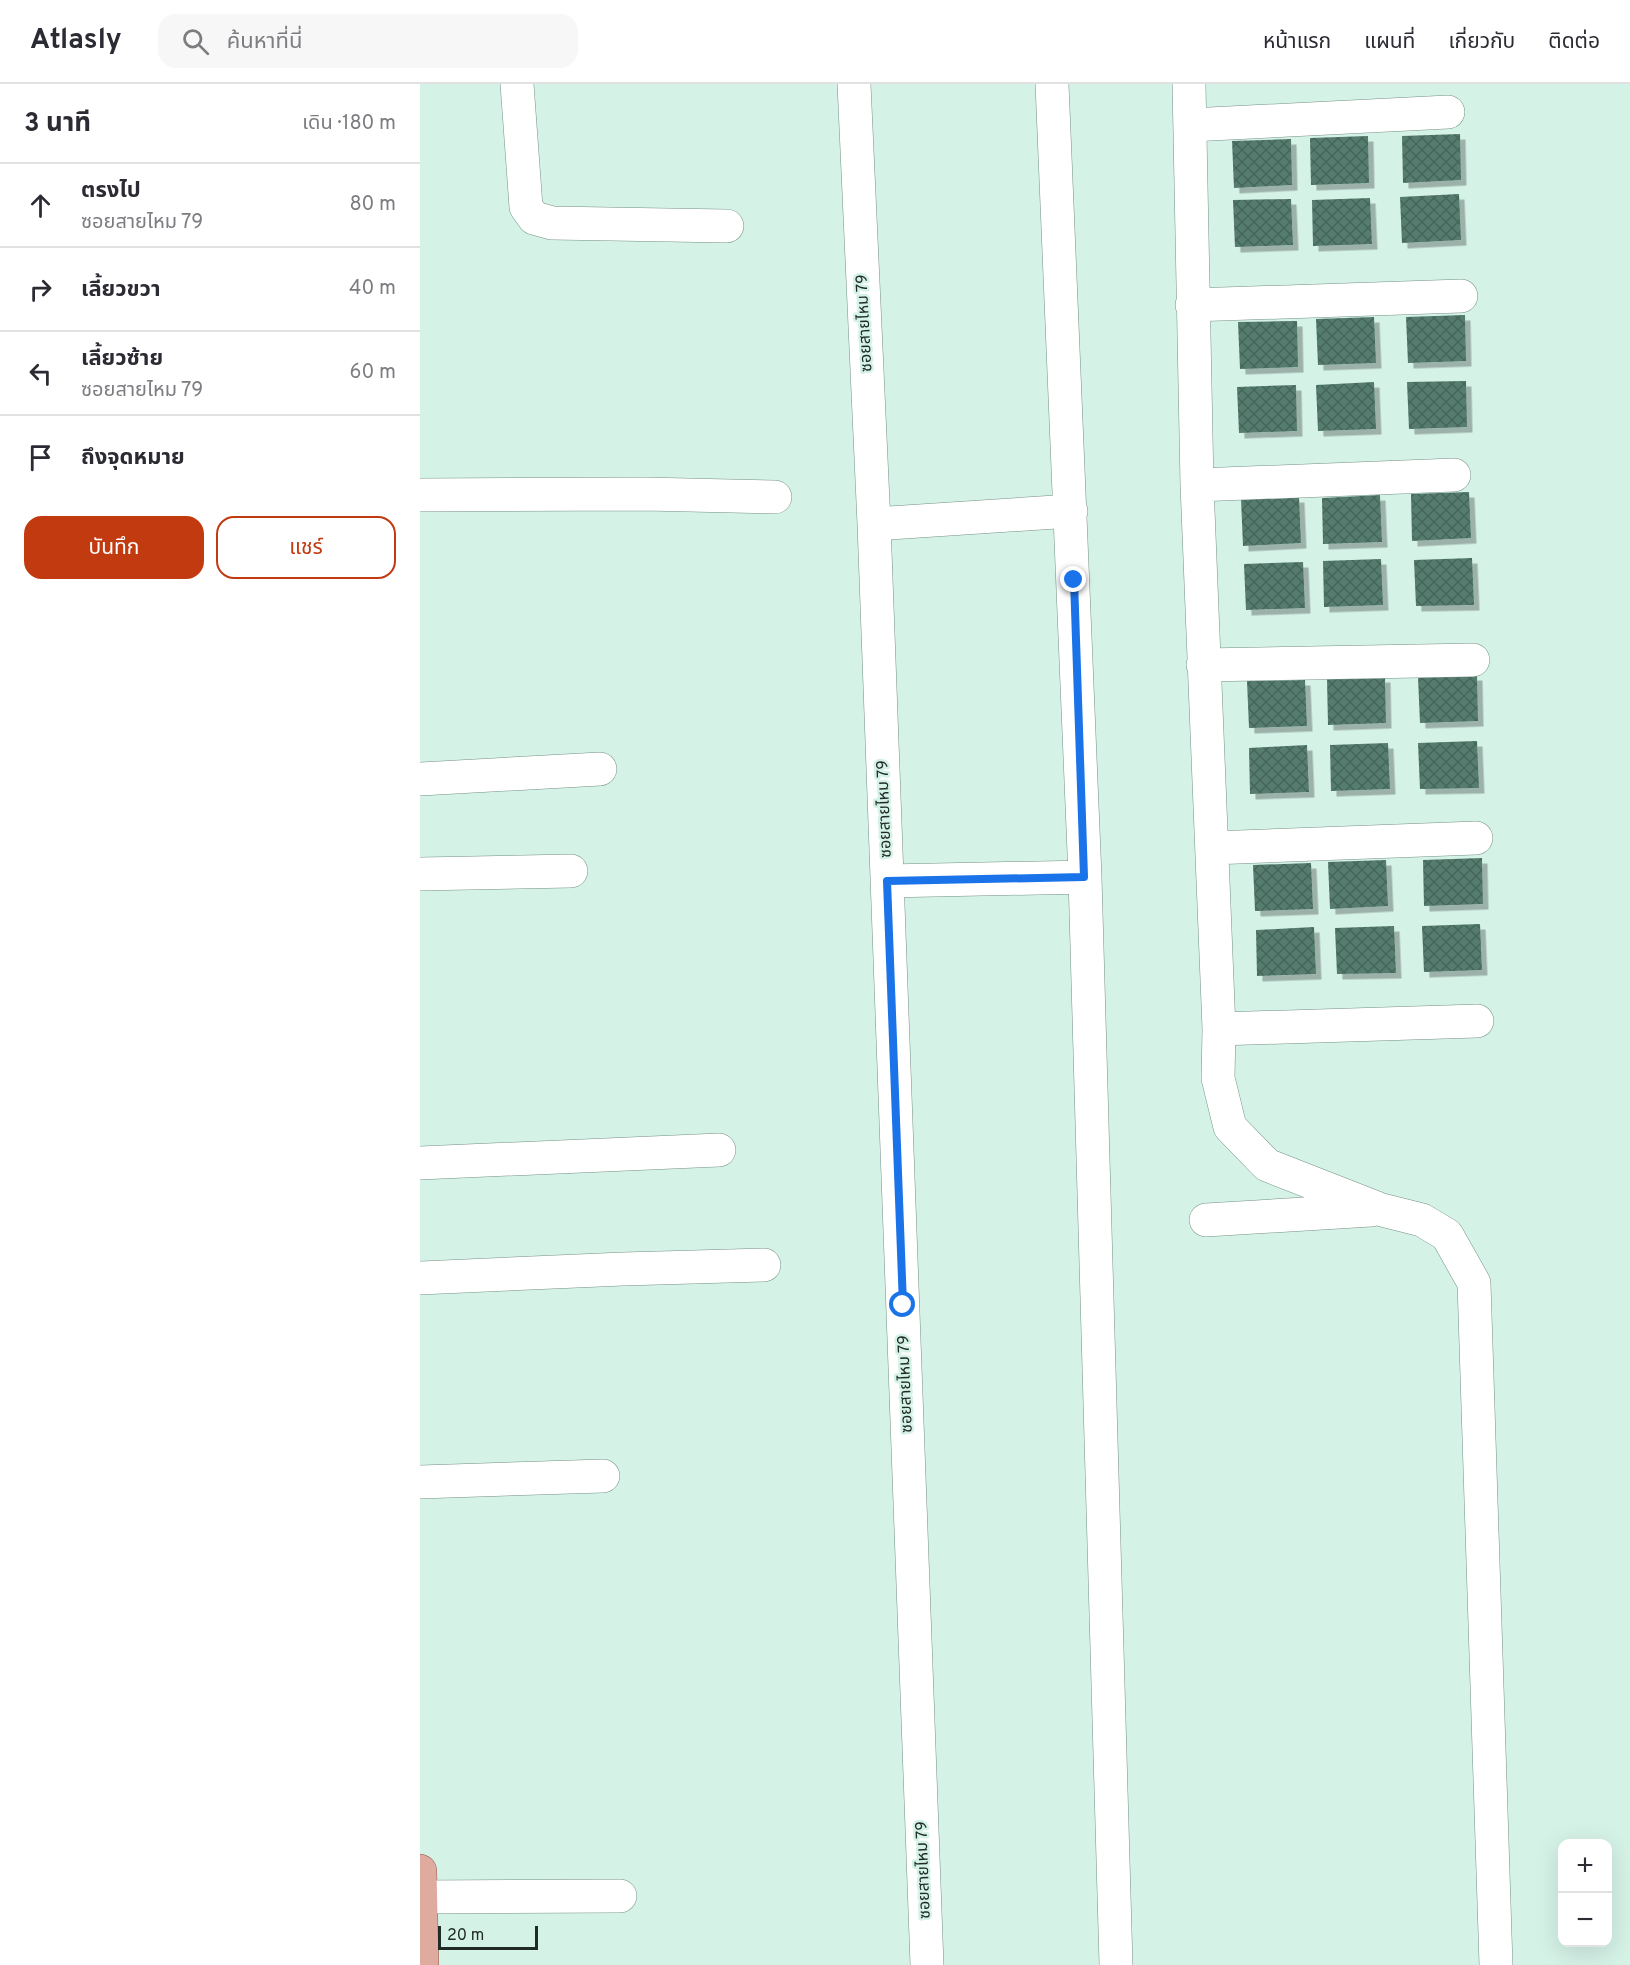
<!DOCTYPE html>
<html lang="th">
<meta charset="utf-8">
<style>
:root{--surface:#fff;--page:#f7f7f7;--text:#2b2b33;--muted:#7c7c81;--line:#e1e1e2;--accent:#c23a10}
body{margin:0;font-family:Overpass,"Noto Sans Thai",sans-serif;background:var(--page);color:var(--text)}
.controls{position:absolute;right:18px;bottom:18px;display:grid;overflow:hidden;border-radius:12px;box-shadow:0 6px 24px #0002}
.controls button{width:54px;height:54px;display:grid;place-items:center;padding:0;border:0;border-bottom:2px solid var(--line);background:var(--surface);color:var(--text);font:30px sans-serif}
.scale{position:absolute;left:18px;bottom:15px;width:100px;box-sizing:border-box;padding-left:6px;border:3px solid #202b27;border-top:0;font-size:16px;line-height:21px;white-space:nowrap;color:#202b27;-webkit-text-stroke:4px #d5f2e7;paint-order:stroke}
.stop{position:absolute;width:18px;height:18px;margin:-14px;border:4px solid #1a73e8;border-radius:50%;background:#fff}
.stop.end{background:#1a73e8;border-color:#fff;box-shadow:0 2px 6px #0008}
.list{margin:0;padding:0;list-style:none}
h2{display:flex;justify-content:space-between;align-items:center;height:78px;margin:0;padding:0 24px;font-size:26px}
h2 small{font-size:20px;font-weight:400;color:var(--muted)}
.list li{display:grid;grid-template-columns:39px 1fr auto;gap:18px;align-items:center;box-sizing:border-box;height:84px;padding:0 24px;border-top:2px solid var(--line)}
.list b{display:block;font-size:22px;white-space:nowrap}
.list p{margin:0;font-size:20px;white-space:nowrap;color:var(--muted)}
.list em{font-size:20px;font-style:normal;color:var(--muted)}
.actions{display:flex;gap:12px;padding:18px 24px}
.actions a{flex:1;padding:14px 0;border:2px solid var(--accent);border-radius:18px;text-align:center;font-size:21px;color:var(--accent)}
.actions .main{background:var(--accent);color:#fff}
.icon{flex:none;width:33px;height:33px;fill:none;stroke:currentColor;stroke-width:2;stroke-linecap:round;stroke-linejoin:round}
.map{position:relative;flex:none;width:1210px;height:1881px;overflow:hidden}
header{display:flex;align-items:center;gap:36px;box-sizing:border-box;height:84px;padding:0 30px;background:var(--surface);border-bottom:2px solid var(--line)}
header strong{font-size:28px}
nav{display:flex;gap:33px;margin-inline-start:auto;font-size:21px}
.search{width:420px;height:54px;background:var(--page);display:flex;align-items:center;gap:15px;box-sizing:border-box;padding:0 21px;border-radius:18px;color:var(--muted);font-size:22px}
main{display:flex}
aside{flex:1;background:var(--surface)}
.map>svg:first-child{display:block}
.building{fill:url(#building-cross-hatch);filter:url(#shadow)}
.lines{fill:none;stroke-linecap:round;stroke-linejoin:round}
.minor-casing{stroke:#769187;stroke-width:34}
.major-casing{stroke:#8e5a4a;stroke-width:34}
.minor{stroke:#fff;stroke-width:33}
.major{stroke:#dfab9e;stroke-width:33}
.route{stroke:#1a73e8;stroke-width:8}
.labels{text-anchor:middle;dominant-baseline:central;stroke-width:5;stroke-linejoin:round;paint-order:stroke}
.street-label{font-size:16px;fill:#202b27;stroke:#d5f2e7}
</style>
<header>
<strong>Atlasly</strong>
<div class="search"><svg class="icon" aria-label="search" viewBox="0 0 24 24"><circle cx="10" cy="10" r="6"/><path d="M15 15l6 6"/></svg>ค้นหาที่นี่</div>
<nav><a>หน้าแรก</a><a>แผนที่</a><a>เกี่ยวกับ</a><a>ติดต่อ</a></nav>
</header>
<main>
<aside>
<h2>3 นาที<small>เดิน · 180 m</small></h2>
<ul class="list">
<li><svg class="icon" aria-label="ahead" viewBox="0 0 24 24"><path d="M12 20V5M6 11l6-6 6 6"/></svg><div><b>ตรงไป</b><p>ซอยสายไหม 79</p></div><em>80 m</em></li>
<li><svg class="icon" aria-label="right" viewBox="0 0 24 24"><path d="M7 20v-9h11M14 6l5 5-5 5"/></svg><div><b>เลี้ยวขวา</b></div><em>40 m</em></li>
<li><svg class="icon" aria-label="left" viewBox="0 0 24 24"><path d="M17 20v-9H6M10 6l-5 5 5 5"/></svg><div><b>เลี้ยวซ้าย</b><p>ซอยสายไหม 79</p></div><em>60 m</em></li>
<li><svg class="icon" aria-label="arrive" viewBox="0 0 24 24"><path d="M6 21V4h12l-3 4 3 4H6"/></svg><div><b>ถึงจุดหมาย</b></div></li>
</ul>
<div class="actions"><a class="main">บันทึก</a><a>แชร์</a></div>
</aside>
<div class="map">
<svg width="1210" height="1881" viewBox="0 0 1210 1881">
<defs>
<pattern id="building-cross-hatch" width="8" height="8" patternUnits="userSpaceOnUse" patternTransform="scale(1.5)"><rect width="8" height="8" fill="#547c6e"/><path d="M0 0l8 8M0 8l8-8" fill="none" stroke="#45665a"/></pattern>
<filter id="shadow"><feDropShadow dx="5.5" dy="5.5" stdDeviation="0" flood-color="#0004"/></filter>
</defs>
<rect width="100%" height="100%" fill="#d5f2e7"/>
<!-- building -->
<path class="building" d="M1040,50L1041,96L983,99L982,52Z
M948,52L949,99L891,101L890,54Z
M871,55L872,101L814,104L812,57Z
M1039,110L1041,156L982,159L980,113Z
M950,114L952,160L893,162L892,116Z
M871,115L873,161L815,163L813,116Z
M1045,231L1046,277L988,279L986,233Z
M954,233L956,279L898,281L896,235Z
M877,237L878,283L820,285L818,238Z
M1046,297L1047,343L989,345L987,298Z
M954,298L956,345L898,347L896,301Z
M876,301L877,347L819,349L817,303Z
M1049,408L1051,454L992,457L991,410Z
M960,411L962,458L903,460L902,414Z
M879,413L881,459L823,462L821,415Z
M1052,474L1054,521L996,522L994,476Z
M961,475L963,521L904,523L903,477Z
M883,478L885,524L826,526L824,480Z
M1057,591L1058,637L1000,639L998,593Z
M965,593L966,639L908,641L907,595Z
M885,596L887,642L829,644L827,597Z
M1057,657L1059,704L1000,705L998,659Z
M968,659L970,705L911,707L910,661Z
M887,661L889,708L830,710L829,664Z
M1062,774L1063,820L1004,822L1003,776Z
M966,776L968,822L910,825L908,778Z
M891,779L893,825L835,827L833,781Z
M1060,840L1062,886L1004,888L1002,842Z
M974,842L976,889L917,890L915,844Z
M894,843L896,890L837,892L836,846Z"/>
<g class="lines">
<defs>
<path id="minor" d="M97,0L106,123L114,134L132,139L307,142
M434,0L454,440L507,1881
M632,0L665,793L696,1881
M769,0L777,401L799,945L798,994L810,1043L847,1081L962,1126L1002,1136L1027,1151L1054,1199L1076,1881
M770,41L1028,28
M772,221L1041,212
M777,401L1034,391
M0,411L225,410L355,413
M454,440L651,427
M783,581L1053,576
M0,695L180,685
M792,764L1056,754
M0,790L151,787
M467,797L665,793
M799,945L1057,937
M0,1079L299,1066
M786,1136L951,1126
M0,1194L203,1185L344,1181
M0,1398L183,1392
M0,1813L200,1812"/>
<path id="major" d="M0,1787L2,1881"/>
</defs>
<!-- minor casing -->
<use href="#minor" class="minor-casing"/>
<!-- major casing -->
<use href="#major" class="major-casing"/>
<!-- minor -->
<use href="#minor" class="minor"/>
<!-- major -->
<use href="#major" class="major"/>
</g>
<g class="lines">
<!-- route -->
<path class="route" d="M483,1221L467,797L664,793L654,496"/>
</g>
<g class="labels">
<!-- street labels -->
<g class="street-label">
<text transform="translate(445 239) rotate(-93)">ซอยสายไหม 79</text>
<text transform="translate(465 725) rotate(-92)">ซอยสายไหม 79</text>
<text transform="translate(486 1300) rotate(-92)">ซอยสายไหม 79</text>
<text transform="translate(504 1786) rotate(-92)">ซอยสายไหม 79</text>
</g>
</g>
</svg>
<div class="controls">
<button>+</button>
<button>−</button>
</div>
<div class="scale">20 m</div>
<div class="stop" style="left:483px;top:1221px"></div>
<div class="stop end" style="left:654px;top:496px"></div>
</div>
</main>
